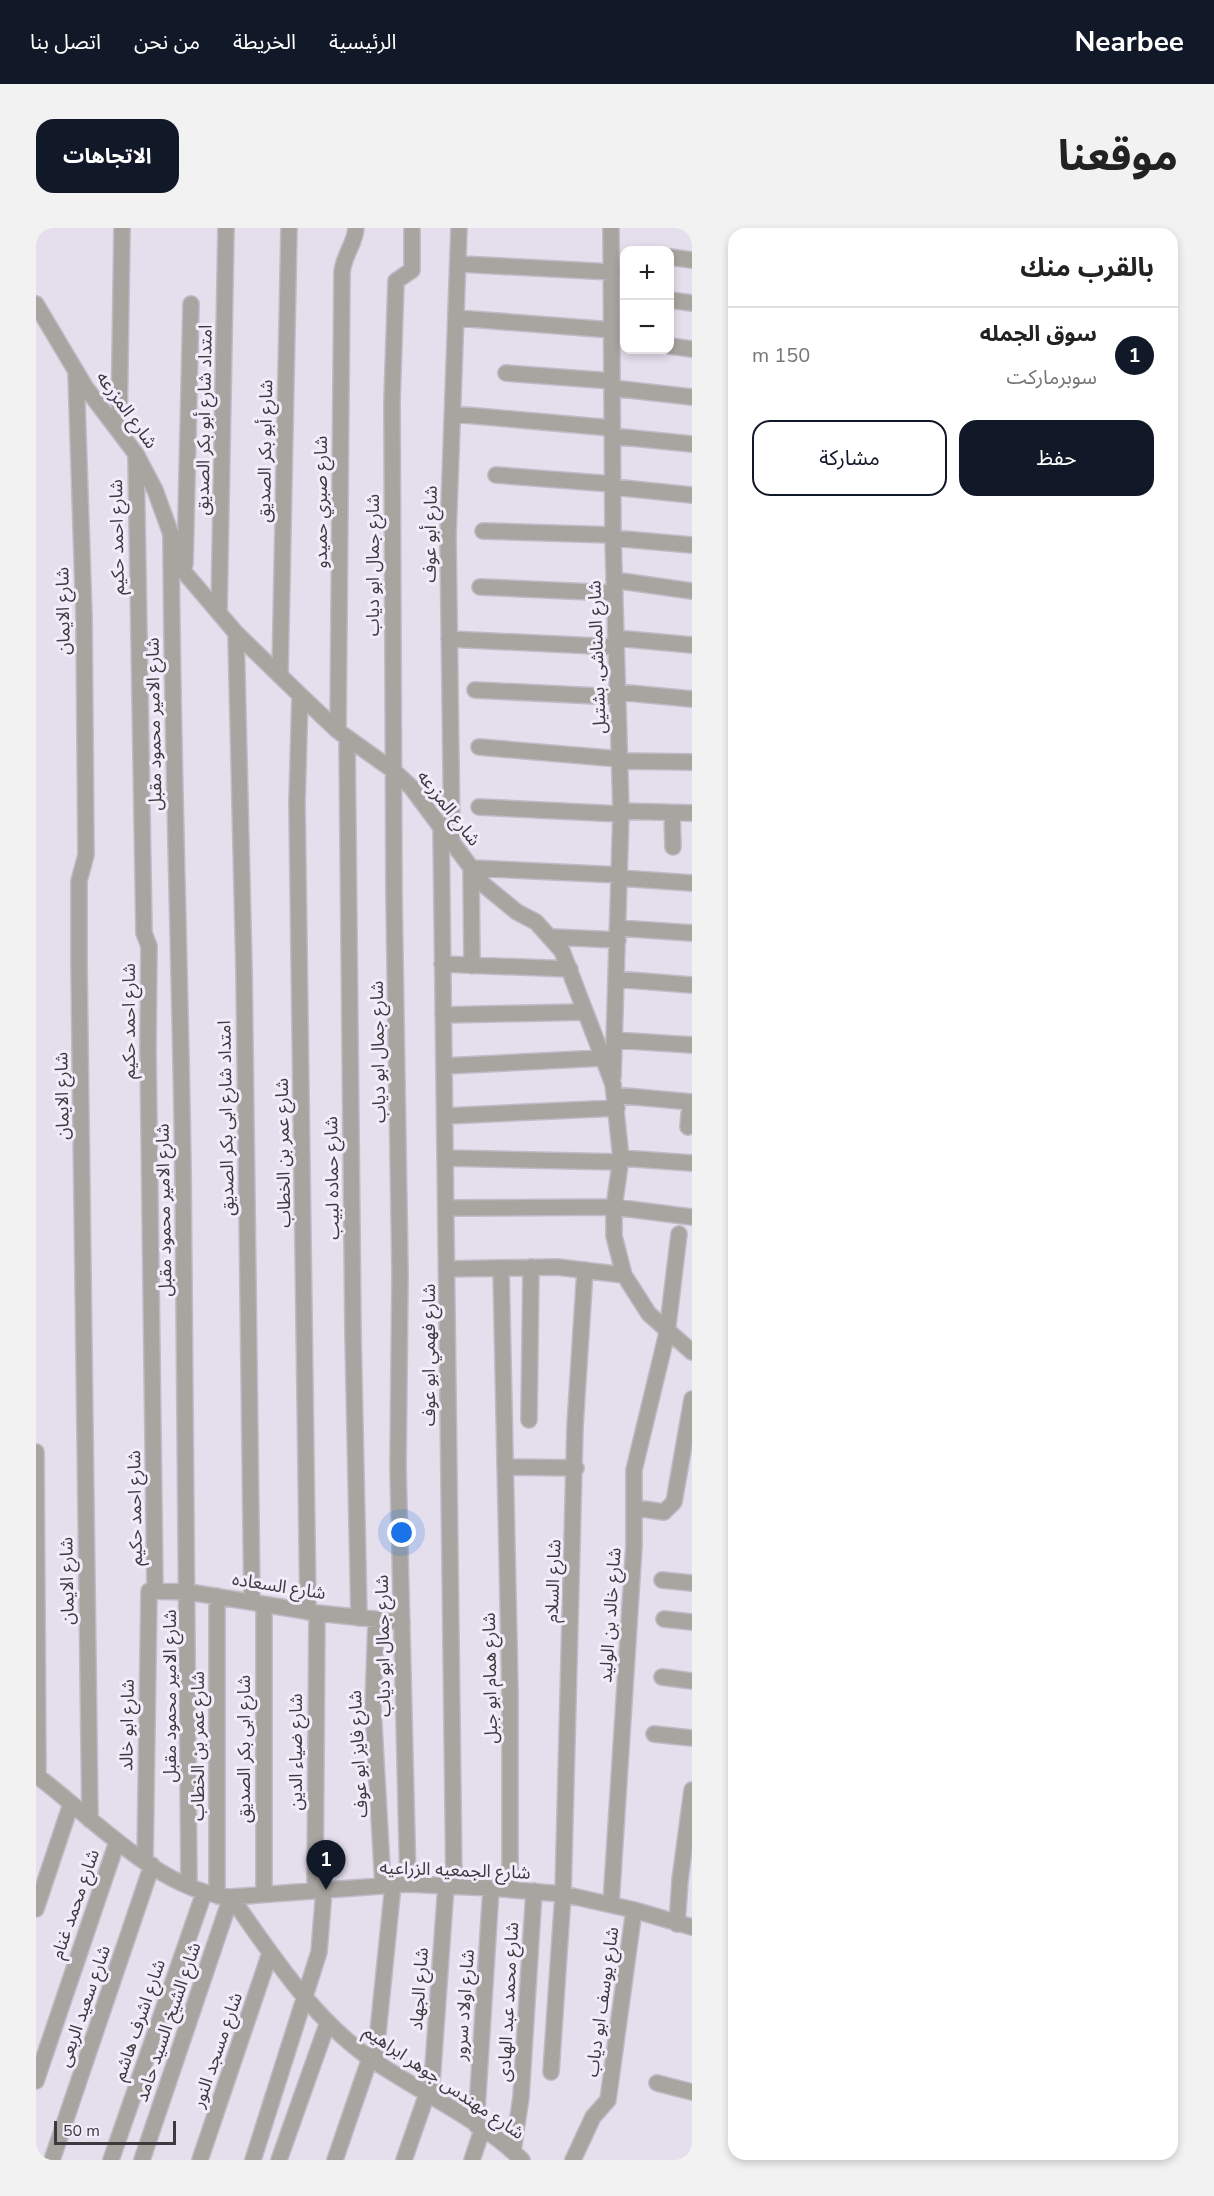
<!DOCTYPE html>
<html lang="ar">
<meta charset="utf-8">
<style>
:root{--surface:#fff;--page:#f2f2f2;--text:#222;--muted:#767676;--line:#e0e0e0;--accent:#111827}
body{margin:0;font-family:"Nunito Sans","Noto Sans Arabic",sans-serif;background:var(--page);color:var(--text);direction:rtl}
.controls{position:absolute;right:18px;top:18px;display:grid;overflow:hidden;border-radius:12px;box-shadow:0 3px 9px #0003}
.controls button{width:54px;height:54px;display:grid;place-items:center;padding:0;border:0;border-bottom:2px solid var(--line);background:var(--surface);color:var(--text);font:30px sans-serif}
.scale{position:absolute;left:18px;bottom:15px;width:122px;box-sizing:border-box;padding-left:6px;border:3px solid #3c393f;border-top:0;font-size:16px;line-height:21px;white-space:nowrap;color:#3c393f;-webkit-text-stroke:4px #f2ebf9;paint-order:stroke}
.you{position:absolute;left:366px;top:1305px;width:21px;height:21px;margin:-15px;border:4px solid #fff;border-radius:50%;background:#1a73e8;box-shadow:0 0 0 9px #1a73e833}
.badge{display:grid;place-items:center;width:39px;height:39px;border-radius:50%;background:var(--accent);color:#fff;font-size:20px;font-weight:700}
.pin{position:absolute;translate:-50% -50px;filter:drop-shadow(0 2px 3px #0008)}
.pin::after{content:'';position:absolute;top:32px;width:21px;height:18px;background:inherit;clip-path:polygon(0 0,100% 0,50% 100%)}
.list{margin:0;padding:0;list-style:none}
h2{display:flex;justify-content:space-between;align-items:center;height:78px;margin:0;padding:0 24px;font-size:26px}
h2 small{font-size:20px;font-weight:400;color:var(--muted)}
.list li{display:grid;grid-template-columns:39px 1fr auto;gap:18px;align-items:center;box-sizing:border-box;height:96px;padding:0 24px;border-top:2px solid var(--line)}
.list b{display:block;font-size:22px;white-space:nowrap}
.list p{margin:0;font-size:20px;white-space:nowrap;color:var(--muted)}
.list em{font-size:20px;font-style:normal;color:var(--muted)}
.actions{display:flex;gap:12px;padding:18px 24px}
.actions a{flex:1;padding:14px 0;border:2px solid var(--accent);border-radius:18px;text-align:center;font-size:21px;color:var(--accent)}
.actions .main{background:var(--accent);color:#fff}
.map{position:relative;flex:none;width:656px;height:1932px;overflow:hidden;direction:ltr;border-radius:18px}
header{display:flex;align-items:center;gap:36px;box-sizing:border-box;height:84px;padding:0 30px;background:var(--accent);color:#fff}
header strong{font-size:28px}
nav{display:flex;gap:33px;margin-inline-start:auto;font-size:21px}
.intro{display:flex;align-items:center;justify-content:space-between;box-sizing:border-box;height:144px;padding:0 36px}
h1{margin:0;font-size:42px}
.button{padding:15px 27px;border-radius:18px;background:var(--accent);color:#fff;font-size:21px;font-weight:700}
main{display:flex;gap:36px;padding:0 36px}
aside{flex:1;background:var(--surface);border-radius:18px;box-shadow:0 3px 9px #0003}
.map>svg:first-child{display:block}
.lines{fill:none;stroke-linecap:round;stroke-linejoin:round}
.minor-casing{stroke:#c0bac6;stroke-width:18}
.minor{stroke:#a8a49f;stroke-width:15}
.labels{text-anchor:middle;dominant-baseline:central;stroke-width:6;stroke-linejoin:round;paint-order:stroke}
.street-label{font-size:18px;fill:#3c393f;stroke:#f2ebf9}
</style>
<header>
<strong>Nearbee</strong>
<nav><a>الرئيسية</a><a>الخريطة</a><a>من نحن</a><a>اتصل بنا</a></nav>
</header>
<div class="intro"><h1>موقعنا</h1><a class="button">الاتجاهات</a></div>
<main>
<aside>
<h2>بالقرب منك<small></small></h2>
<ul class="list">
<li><span class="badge">1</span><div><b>سوق الجمله</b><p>سوبرماركت</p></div><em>150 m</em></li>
</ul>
<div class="actions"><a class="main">حفظ</a><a>مشاركة</a></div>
</aside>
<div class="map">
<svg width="656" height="1932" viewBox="0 0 656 1932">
<rect width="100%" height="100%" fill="#e5deec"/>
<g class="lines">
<defs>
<path id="minor" d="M575,0L577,310L585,583L577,849
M634,29L656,32
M424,36L576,44
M634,72L656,75
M0,76L50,160L100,226L119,262L149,345L200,405L264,467L302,503L358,543L375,559L448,657L481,684L500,694L526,723L577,856L585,930L578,979V1008L588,1047L613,1086L656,1124
M421,90L576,102
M634,118L656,121
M40,144L48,390L50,627L43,653V737L54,1592
M470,145L576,153
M576,160L656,169
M417,186L576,200
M83,201L86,0
M576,208L656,216
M100,229L108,705L113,718L112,822L119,1362
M460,247L577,256
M577,259L656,267
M447,303L577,307
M135,306C136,519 144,731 147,944C151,1182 153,1420 153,1658
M577,310L656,317
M149,336L155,76
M578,352L656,363
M444,359L579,365
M183,385L190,0
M200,405L208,743L216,1374
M580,410L656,417
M413,411L580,419
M244,447L253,0
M439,462L582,469
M582,464L656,471
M264,467L261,574L272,1384
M302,503L306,45C307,28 319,16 320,0
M311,510L317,1106L323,1390
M443,519L584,531
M584,533L656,534
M443,579L585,586
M585,583L656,585
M636,585L637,619
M405,597L418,1658
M416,612L412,308L423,0
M584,650L656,655
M582,700L656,705
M515,709L582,712
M406,736L534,741
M436,738L435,640L584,647
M580,751L656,757
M407,787L549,784
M578,812L656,817
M408,838L566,830
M578,867L656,874
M409,888L581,880
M652,899L654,874
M410,930L584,934
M585,930L656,935
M412,980L578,979L656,989
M465,1040L474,1464V1661
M412,1041L521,1039L588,1047
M493,1192L495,1039
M0,1224L2,1549
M469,1239L540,1240
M600,1280L628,1284L638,1274L656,1171
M626,1352L656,1355
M181,1368V1668
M628,1391L656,1394
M340,1392L337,1481L347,1658
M626,1449L656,1453
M618,1506L656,1510
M0,1547C55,1588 124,1664 195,1669L372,1656L455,1660L527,1666L598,1682L656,1699
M109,1633L113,1363L153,1364L281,1385L366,1394
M372,1656L362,1240L364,1046L358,668L356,173L360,53L376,42V0
M279,1663L281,1385
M228,1666V1377
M195,1669C236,1727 278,1793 338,1833C384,1864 447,1893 486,1932
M575,1676L598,1318V1242L631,1105L643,1006
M0,1681L35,1576
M641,1696L644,1652L656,1562
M339,1834L357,1657
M515,1844L527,1666L539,1198L549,1042
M0,1853L81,1614
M621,1855L656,1864
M395,1868L410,1657
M440,1897L455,1660
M477,1923L485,1869L498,1663
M16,1932L116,1637
M75,1932L168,1665
M106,1932L195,1669
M164,1932L234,1725
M217,1932L283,1724L288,1662
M243,1932L292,1794
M299,1932L334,1830
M368,1932L391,1866
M436,1932L446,1902
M537,1932L557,1889L572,1872L598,1682"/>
</defs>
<!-- minor casing -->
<use href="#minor" class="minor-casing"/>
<!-- minor -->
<use href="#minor" class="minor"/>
</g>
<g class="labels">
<!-- street labels -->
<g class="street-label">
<text transform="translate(91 182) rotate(54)">شارع المزرعه</text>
<text transform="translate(168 192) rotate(-89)">امتداد شارع أبو بكر الصديق</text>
<text transform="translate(229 223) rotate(-89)">شارع أبو بكر الصديق</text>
<text transform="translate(285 274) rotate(-90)">شارع صبري حميدو</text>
<text transform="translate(394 306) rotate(-89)">شارع أبو عوف</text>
<text transform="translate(81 309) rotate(-91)">شارع احمد حكيم</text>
<text transform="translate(337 337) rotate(-90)">شارع جمال ابو دياب</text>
<text transform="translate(27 383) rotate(-91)">شارع الايمان</text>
<text transform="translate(561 429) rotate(-92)">شارع المناشى, بشتيل</text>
<text transform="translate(118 496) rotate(-91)">شارع الامير محمود مقبل</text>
<text transform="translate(413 580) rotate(52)">شارع المزرعه</text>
<text transform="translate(93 793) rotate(-90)">شارع احمد حكيم</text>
<text transform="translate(342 824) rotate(-91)">شارع جمال ابو دياب</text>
<text transform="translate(26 868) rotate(-91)">شارع الايمان</text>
<text transform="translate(190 890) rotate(-91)">امتداد شارع ابى بكر الصديق</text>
<text transform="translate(247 925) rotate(-91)">شارع عمر بن الخطاب</text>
<text transform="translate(296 950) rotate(-91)">شارع حماده لبيب</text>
<text transform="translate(128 982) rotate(-91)">شارع الامير محمود مقبل</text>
<text transform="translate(393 1127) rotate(-90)">شارع فهمي ابو عوف</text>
<text transform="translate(99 1280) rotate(-91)">شارع احمد حكيم</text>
<text transform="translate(31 1353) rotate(-91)">شارع الايمان</text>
<text transform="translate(517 1353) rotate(-88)">شارع السلام</text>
<text transform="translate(243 1358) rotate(9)">شارع السعاده</text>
<text transform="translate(574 1387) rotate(-86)">شارع خالد بن الوليد</text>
<text transform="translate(347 1418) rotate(-91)">شارع جمال ابو دياب</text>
<text transform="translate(454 1450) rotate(-91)">شارع همام ابو جبل</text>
<text transform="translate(134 1468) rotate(-90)">شارع الامير محمود مقبل</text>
<text transform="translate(91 1497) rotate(-89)">شارع ابو خالد</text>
<text transform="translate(162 1518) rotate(-90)">شارع عمر بن الخطاب</text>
<text transform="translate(208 1521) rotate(-90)">شارع ابى بكر الصديق</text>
<text transform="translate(260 1524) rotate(-90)">شارع ضياء الدين</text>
<text transform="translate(322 1526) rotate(-93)">شارع فايز ابو عوف</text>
<text transform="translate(419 1642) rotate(2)">شارع الجمعيه الزراعيه</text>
<text transform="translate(39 1676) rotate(-71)">شارع محمد غنام</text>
<text transform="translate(383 1761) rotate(-86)">شارع الجهاد</text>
<text transform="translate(472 1774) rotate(-87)">شارع محمد عبد الهادى</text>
<text transform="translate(566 1774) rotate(-82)">شارع يوسف ابو دياب</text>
<text transform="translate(428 1777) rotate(-86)">شارع اولاد سرور</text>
<text transform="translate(48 1778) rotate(-71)">شارع سعيد الربعى</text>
<text transform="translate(103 1792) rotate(-71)">شارع اشرف هاشم</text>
<text transform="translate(132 1794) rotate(-71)">شارع الشيخ السيد حامد</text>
<text transform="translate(181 1822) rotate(-71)">شارع مسجد النور</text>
<text transform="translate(408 1854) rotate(34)">شارع مهندس جوهر ابراهيم</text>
</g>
</g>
</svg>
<div class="controls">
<button>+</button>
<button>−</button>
</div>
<div class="scale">50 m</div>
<div class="you"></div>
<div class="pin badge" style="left:290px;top:1662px">1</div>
</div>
</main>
